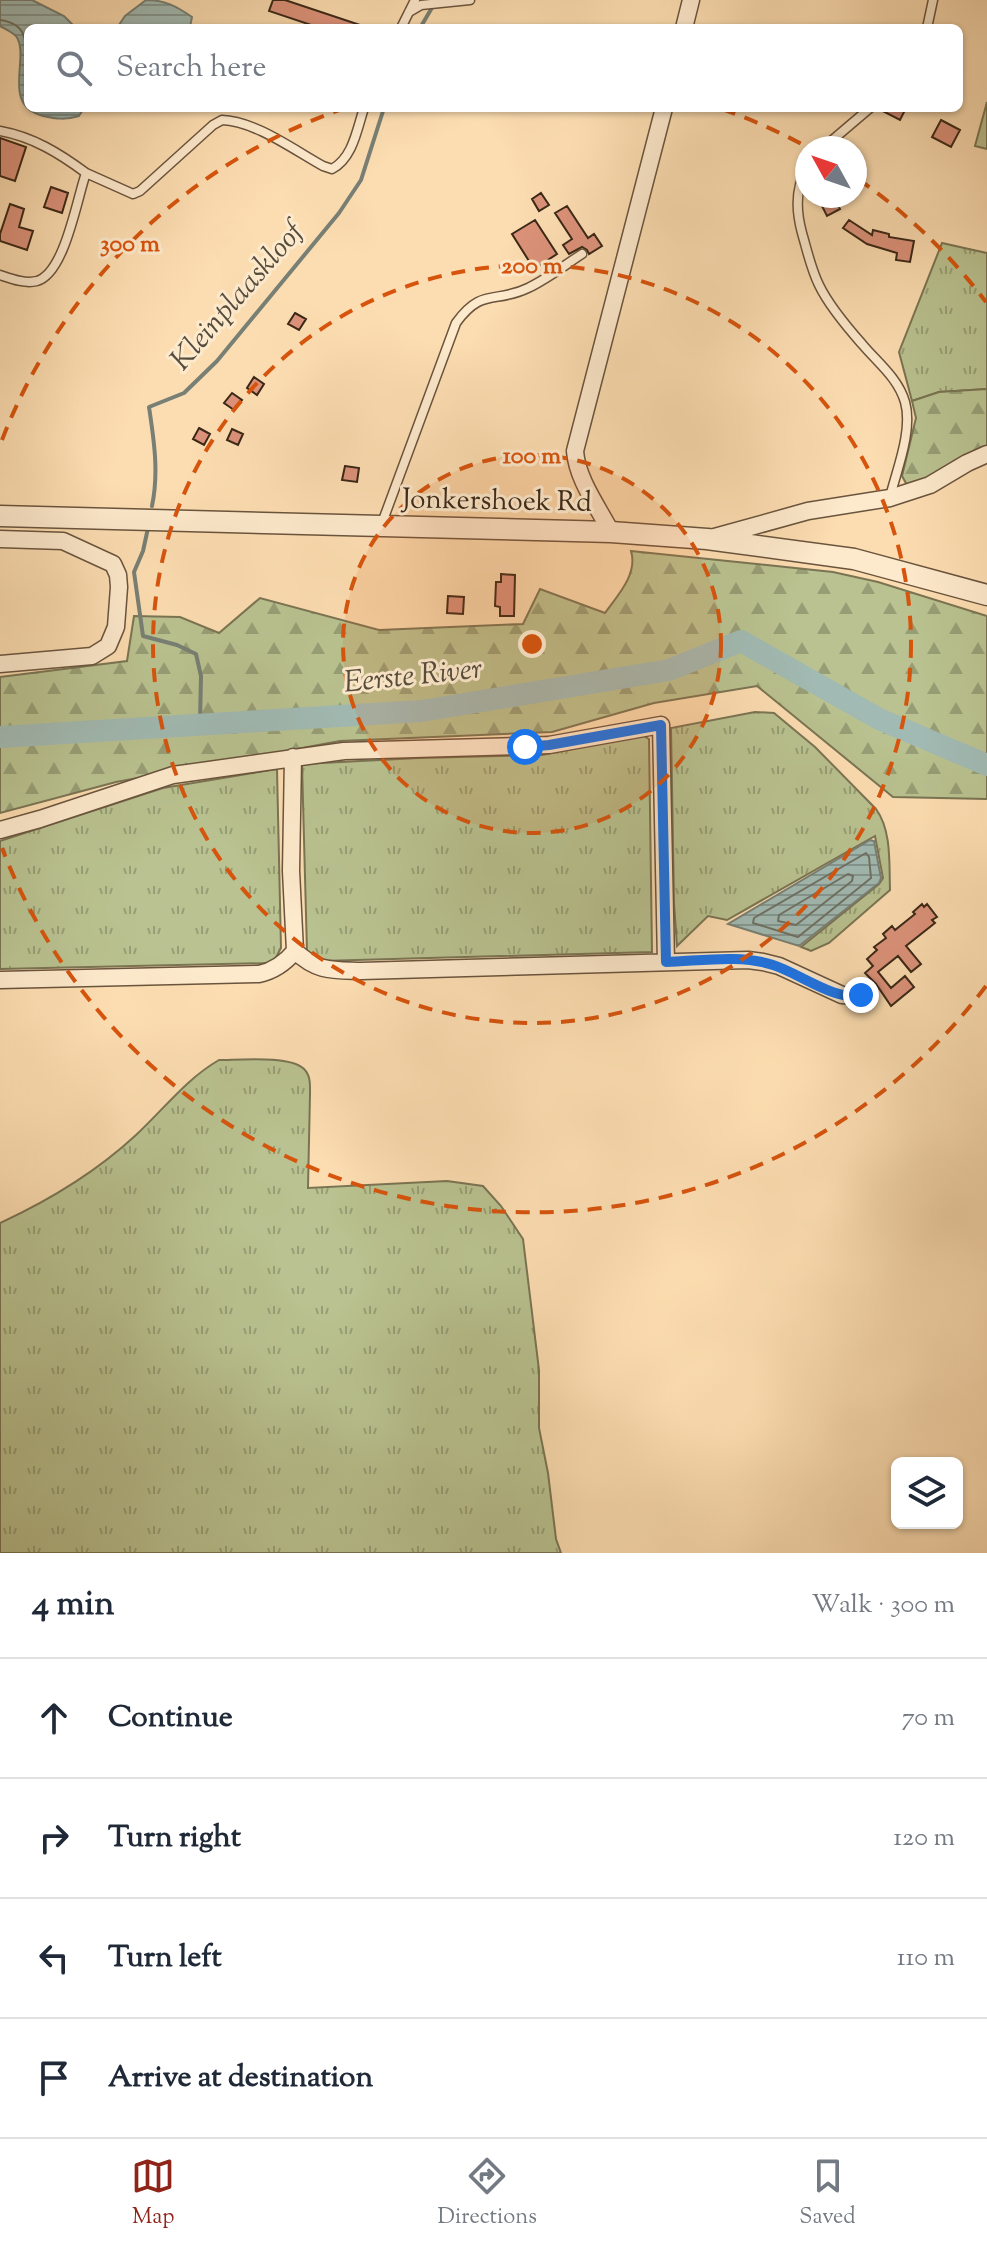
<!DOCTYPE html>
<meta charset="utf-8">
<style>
:root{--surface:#fff;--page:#f6f6f7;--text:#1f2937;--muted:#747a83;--line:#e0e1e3;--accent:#8f2418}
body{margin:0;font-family:"Sorts Mill Goudy",serif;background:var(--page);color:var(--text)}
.controls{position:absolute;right:24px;bottom:24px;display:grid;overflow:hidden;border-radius:12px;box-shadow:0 2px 6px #0004}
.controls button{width:72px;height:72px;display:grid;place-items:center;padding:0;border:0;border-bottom:2px solid var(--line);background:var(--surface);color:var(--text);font:40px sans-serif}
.compass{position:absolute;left:795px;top:136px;width:72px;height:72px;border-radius:50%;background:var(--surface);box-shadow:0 2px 6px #0004;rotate:310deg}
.stop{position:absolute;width:24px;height:24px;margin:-18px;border:6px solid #1a73e8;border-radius:50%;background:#fff}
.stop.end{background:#1a73e8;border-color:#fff;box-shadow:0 2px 8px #0008}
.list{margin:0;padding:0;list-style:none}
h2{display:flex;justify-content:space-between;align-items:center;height:104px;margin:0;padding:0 32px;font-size:34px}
h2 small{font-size:26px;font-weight:400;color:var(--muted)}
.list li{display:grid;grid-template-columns:52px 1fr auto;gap:24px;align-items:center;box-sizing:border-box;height:120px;padding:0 32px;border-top:2px solid var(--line)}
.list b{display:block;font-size:30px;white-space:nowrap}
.list em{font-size:26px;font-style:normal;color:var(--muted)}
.icon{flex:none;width:44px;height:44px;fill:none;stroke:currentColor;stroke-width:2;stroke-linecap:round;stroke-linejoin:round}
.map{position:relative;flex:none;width:987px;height:1553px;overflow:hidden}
.search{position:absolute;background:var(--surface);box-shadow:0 2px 6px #0004;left:24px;right:24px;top:24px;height:88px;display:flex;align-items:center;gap:20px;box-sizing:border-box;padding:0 28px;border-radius:12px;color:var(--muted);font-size:30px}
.sheet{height:584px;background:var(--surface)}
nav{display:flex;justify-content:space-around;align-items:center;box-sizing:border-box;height:112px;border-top:2px solid var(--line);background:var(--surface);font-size:22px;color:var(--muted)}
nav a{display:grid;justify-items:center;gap:4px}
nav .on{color:var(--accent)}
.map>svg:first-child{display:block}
.grass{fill:url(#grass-tufts);stroke:#7a7453;stroke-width:2}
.forest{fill:url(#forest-firs);stroke:#7a7453;stroke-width:2}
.water{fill:url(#water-rules);stroke:#787f74;stroke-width:2}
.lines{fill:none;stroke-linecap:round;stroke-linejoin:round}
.shore{stroke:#6e7064;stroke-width:2}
.stream{stroke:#787f74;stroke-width:4}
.river{stroke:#a1bab3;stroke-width:22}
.building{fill:#dc927a;stroke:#3a2716;stroke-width:2}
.service-casing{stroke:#6a543d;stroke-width:11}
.minor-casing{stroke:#6a543d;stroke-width:19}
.tertiary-casing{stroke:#6a543d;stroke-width:23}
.service{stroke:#fde9cc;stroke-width:8}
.minor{stroke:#fde9cc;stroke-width:16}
.tertiary{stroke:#fde9cc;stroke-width:20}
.route{stroke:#1a73e8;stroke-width:10}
.ring{fill:none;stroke:#d7540d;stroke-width:4;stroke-dasharray:14 10}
.labels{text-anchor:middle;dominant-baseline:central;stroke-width:6;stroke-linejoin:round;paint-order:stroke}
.street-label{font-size:28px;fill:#3a2716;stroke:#fde9cc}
.water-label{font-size:30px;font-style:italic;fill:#544c3d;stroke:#fde9cc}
.centre{fill:#d7540d;stroke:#fde9cc;stroke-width:4}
.ring-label{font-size:24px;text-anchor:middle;font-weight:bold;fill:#d7540d;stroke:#fde9cc;stroke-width:6;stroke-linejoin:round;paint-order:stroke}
</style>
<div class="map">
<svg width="987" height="1553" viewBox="0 0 987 1553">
<defs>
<pattern id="grass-tufts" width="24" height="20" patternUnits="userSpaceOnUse" patternTransform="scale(2)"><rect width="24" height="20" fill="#b9c290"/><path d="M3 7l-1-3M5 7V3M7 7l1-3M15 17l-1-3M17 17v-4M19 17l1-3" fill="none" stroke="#979e75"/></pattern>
<pattern id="forest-firs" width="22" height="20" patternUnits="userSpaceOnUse" patternTransform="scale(2)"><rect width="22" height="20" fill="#b9c290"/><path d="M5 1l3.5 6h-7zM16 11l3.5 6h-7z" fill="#979e75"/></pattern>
<pattern id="water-rules" width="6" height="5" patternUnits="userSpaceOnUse" patternTransform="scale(2)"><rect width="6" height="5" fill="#a1bab3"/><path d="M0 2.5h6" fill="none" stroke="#849791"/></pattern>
</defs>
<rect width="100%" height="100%" fill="#fcddb1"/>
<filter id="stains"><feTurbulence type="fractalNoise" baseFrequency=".0025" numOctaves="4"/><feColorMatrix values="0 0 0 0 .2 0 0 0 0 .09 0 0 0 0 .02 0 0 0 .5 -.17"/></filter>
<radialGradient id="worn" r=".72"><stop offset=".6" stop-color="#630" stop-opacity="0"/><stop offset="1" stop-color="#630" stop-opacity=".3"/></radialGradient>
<!-- grass -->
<path class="grass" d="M987,102V149L975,146Z
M942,243L987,253V389L939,392L912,401L899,352Z
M755,712L774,713L815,747L876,809C892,831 889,864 890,890L829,943L811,951L801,947L879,884L883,878L875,836L727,920L708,916L677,946L674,904L671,728Z
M642,735L649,739L652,952L320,961L307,952L302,764L419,758L542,755Z
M277,769L281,948L273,963L0,969V841L163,788Z
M219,1060C238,1060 290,1055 304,1069C311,1076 310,1085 310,1094L308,1188L447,1181L483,1186L501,1206L523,1239L539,1370V1428L548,1473L556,1539L561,1553H0V1223C50,1200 95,1173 136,1135C163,1110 186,1079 219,1060Z"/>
<!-- forest -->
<path class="forest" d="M987,389V447L929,478L907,485L902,476L916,418L912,401L939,392Z
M631,551L833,572L878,582L987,616V799L893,797L757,686L654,703L552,732L340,741L116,782L0,813V677L127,661L134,616L180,617L219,633L260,598L379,630L523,624L540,589L605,613C618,595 638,574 631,551Z"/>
<!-- water -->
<path class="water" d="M0,0H32L64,16L76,28H28V108H84L79,116C66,120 56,119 43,116C0,105 31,57 16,36C12,32 5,29 0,26Z
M146,0C165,0 176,6 192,17L190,27L117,28L125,16Z
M870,840L874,841L881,878L879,883L799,946L728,924Z"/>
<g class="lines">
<!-- shore -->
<path class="shore" d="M0,20C31,24 26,47 25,70C25,78 26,87 28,95
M866,853L869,857L871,878L798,937L753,923L754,918Z
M848,874L853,876L852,881L796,925L778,921L779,915Z"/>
<!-- stream -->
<path class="stream" d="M420,28L433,6
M152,506C159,473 154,440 149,407L184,393L217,361L339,213L361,180L384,108
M148,528L143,551L134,572L143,636L177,645L196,654L201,676L200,724"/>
<!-- river -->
<path class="river" d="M0,737L422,711L669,670L741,641L879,719L987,765"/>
</g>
<!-- building -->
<path class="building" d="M273,0H285L363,26V28H320L269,11Z
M877,108H906L900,120Z
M941,120L960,130L951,147L932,137Z
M0,138L26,147L15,181L0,176Z
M51,187L68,193L62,213L44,207Z
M541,193L549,205L539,211L532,199Z
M817,196H833L840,209L827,216Z
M10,204L24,209L19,227L33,231L27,250L0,241V234Z
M567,206L588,238L594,234L602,246L589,254L587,250L582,247L569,254L563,245L572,239L555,213Z
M535,220L557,254L534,269L512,234Z
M849,220L872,235L873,230L889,234V237L914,241L910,262L896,260L897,253L867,244L843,228Z
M295,313L306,319L299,330L288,324Z
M254,377L264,384L257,395L247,388Z
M232,393L242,400L234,410L224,403Z
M199,428L210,434L204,445L193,439Z
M232,429L243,434L238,445L227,440Z
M345,466L359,468L357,482L342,480Z
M501,574L515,575L514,616H500V607L495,606L496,582H501Z
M448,596L464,597L463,614L447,613Z
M922,904L924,907L927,904L937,917L932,920L935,923L906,946L921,964L911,972L898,956L878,972L891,988L905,976L914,987L891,1006L876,984L865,973L873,966L867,959L877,950L874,947L886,938L883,934L892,926L895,930L915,914L913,912Z"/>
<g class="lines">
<defs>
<path id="service" d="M409,12L421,5L470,0
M401,28L415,0
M927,28L933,0
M0,131C33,137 59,153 86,173C77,198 65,273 37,281C25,284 12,279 0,275
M823,148L870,108
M807,168C795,188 796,211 802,233C807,250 811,269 819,285C829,306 847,327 862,344C878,363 898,378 905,402C913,430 897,469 890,497
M86,173L133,194L140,191L213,125L222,120C255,121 294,150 323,166L332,169C353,158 357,129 364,108
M382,523L456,323C482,287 495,304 528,288C547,279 565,265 582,254"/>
<path id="minor" d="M684,28L691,0
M611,532C598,507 577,479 575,451L664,108
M711,538L808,511L890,498L930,485L967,463L987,454
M0,539L63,541L113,564L118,575L119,587L116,627L108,646L92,656L0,664
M293,757L291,871L295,951C317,972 332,970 361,971L748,960L763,962L779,966L842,995L856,996L868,992
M0,830L40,819L173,775L344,751L549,745L661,725L666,962
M0,980L259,974C273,971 285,963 295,951"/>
<path id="tertiary" d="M0,516L611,532L707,539L854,559L987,595"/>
</defs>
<!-- service casing -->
<use href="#service" class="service-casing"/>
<!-- minor casing -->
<use href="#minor" class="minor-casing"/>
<!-- tertiary casing -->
<use href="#tertiary" class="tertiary-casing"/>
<!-- service -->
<use href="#service" class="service"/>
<!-- minor -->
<use href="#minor" class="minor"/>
<!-- tertiary -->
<use href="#tertiary" class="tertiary"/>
</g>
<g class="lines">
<!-- route -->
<path class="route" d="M525,747L549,745L661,725L666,962C700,961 740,954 773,965C799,973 836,1002 861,995"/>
</g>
<!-- distance rings -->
<circle cx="532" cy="644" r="189" fill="#d7540d" fill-opacity=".12"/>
<g class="ring">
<circle cx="532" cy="644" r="189"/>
<circle cx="532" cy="644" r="379"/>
<path d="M986 986A568 568 0 0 1 2 848M2 440A568 568 0 0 1 342 109M722 109A568 568 0 0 1 807 147M858 179A568 568 0 0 1 986 302"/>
</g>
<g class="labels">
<!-- street labels -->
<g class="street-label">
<text transform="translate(497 502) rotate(1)">Jonkershoek Rd</text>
</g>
<!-- water labels -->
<g class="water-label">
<text transform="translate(238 297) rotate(-49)">Kleinplaaskloof</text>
<text transform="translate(413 677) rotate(-6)">Eerste River</text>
</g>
</g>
<circle cx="532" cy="644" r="12" class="centre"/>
<g class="ring-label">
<text x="130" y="251">300 m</text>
<text x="532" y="273">200 m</text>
<text x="532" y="463">100 m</text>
</g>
<rect width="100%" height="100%" filter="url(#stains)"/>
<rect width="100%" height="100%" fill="url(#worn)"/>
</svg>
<div class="controls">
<button><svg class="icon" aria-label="layers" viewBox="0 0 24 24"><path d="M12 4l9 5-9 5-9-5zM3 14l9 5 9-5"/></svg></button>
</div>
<svg class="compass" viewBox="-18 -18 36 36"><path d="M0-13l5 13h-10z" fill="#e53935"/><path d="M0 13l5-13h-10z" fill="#747a83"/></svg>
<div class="stop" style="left:525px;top:747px"></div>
<div class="stop end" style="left:861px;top:995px"></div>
<div class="search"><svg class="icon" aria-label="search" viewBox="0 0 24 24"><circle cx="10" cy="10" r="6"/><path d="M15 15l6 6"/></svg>Search here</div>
</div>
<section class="sheet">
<h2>4 min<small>Walk · 300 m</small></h2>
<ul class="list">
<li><svg class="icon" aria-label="ahead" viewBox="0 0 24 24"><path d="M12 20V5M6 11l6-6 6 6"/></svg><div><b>Continue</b></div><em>70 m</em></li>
<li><svg class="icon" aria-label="right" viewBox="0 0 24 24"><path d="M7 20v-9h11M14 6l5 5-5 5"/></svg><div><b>Turn right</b></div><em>120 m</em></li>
<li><svg class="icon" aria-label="left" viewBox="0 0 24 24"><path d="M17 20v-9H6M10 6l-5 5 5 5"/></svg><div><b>Turn left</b></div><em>110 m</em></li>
<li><svg class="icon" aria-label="arrive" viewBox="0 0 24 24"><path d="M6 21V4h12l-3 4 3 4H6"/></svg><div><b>Arrive at destination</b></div></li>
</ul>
</section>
<nav>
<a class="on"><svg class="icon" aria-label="map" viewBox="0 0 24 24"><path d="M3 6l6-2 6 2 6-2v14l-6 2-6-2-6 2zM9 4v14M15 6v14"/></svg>Map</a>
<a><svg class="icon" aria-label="directions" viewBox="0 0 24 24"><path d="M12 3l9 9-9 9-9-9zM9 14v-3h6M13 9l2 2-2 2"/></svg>Directions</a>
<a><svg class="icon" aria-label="saved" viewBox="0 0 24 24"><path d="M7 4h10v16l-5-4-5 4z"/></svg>Saved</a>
</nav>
